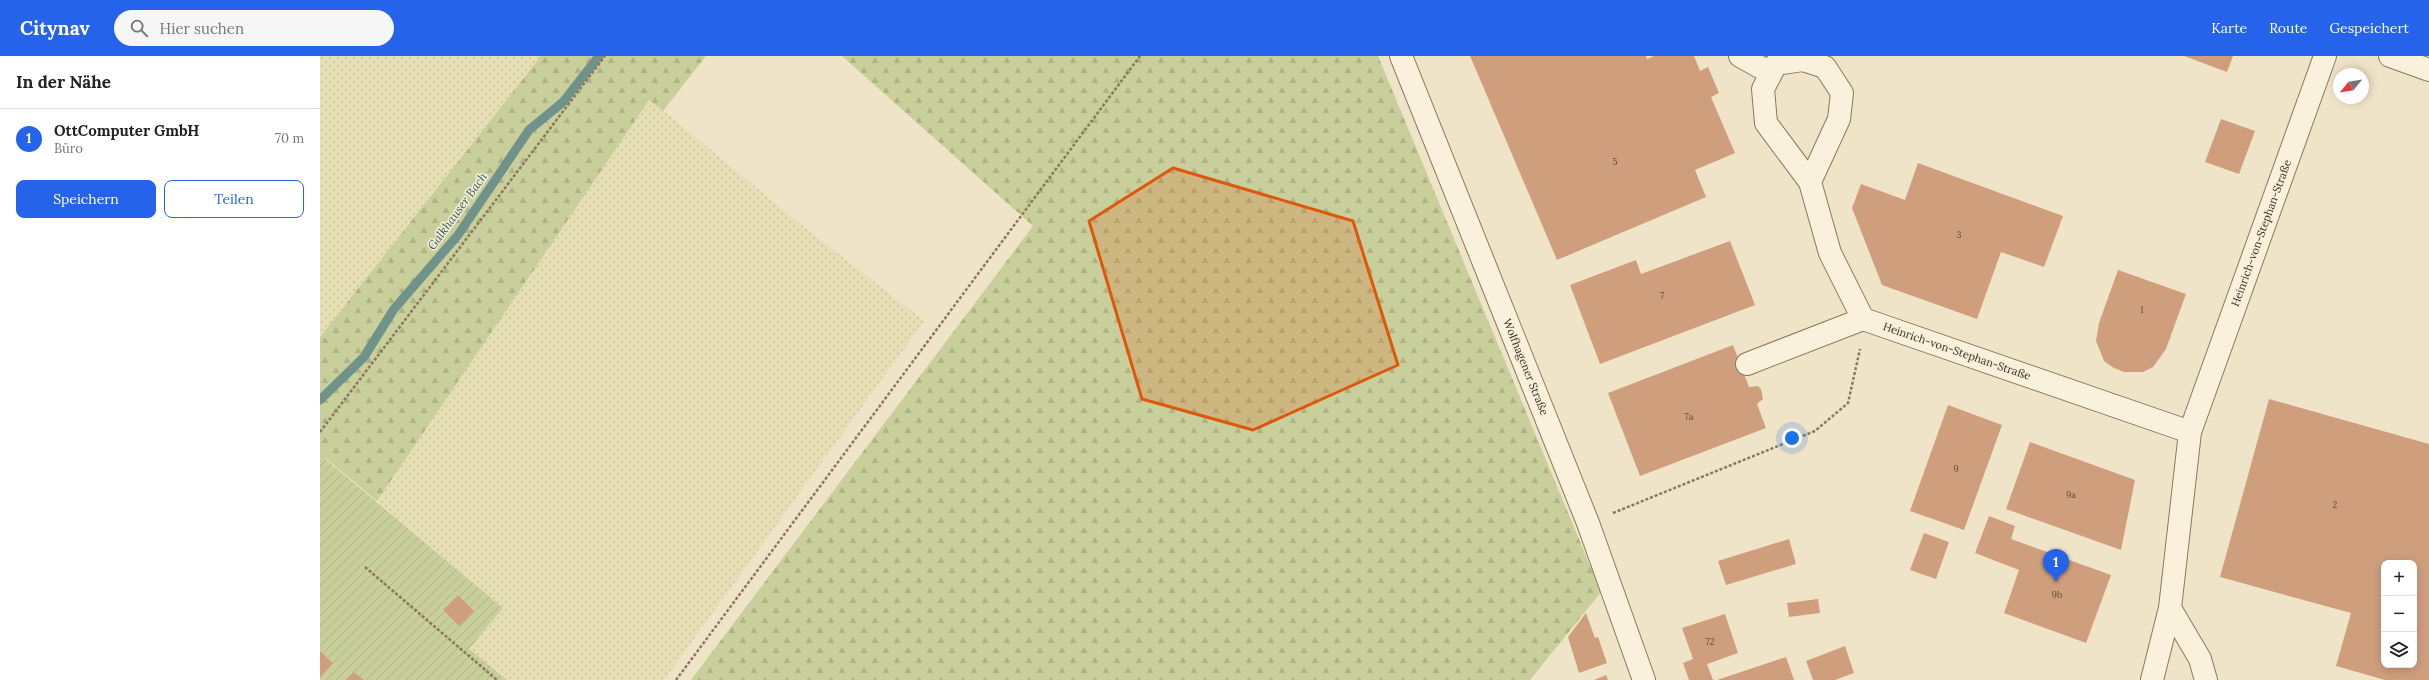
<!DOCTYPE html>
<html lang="de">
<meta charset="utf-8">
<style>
:root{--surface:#fff;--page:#f6f6f6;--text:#222;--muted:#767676;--line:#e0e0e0;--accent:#2563eb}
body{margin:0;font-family:Lora,serif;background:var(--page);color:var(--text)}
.controls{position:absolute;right:12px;bottom:12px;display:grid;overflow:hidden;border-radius:8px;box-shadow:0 2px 10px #0003}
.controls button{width:36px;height:36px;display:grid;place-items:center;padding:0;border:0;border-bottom:1px solid var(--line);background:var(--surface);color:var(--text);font:20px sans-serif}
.compass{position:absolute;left:2013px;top:12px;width:36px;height:36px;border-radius:50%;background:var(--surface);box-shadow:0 2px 10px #0003;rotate:240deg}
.you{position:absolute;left:1472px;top:382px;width:14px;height:14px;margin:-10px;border:3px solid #fff;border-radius:50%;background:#1a73e8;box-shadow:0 0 0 6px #1a73e833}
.badge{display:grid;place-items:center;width:26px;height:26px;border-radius:50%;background:var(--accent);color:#fff;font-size:13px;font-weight:700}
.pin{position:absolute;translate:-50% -33px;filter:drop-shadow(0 1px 2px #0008)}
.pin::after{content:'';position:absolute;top:21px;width:14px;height:12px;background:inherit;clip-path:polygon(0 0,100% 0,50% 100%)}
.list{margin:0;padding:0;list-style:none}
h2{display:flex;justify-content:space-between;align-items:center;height:52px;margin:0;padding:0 16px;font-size:17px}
h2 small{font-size:13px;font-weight:400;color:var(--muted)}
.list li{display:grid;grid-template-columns:26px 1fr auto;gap:12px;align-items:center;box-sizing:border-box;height:60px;padding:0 16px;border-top:1px solid var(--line)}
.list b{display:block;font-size:15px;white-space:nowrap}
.list p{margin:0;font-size:13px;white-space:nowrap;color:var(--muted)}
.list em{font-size:13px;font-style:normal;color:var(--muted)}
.actions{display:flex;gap:8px;padding:12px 16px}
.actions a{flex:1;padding:9px 0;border:1px solid var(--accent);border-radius:8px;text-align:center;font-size:14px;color:var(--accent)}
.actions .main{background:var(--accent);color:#fff}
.icon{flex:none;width:22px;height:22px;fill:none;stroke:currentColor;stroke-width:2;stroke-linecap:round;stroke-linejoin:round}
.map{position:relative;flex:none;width:2109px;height:624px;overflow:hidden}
header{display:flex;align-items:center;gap:24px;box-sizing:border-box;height:56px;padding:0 20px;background:var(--accent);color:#fff}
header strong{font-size:19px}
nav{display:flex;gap:22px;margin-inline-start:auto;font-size:14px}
.search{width:280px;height:36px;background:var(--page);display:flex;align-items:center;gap:10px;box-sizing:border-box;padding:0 14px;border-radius:22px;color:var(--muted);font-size:15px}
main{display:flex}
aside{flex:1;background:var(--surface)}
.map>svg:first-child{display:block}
.farmland{fill:url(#farmland-dots)}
.forest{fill:url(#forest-firs)}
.garden{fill:url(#garden-furrows)}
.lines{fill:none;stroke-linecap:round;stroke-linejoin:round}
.stream{stroke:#6f938a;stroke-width:9}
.building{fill:#cf9f7d;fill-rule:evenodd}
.minor-casing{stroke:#8d765c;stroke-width:24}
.path{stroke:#8d765c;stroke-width:2.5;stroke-dasharray:3 2;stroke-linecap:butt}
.minor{stroke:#faf1dc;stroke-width:22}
.marked{fill:#df570d;fill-opacity:0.2;stroke:#df570d;stroke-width:3;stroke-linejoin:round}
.labels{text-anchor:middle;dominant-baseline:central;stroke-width:3;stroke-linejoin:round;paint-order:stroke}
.number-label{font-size:9px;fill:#624a37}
.street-label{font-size:11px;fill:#3d2e20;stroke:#f7eed8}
.water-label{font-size:12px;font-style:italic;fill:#2f5d5a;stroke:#f7eed8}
</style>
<header>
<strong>Citynav</strong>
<div class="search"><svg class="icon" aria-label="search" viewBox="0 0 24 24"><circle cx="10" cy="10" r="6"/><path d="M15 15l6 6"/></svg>Hier suchen</div>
<nav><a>Karte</a><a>Route</a><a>Gespeichert</a></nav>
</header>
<main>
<aside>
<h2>In der Nähe<small></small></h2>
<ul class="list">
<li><span class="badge">1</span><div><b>OttComputer GmbH</b><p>Büro</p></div><em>70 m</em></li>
</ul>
<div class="actions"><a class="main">Speichern</a><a>Teilen</a></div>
</aside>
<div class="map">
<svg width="2109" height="624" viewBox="0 0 2109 624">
<defs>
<pattern id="farmland-dots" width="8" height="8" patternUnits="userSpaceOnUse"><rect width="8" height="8" fill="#e6deb5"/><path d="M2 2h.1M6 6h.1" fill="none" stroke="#c6bf9b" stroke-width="1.8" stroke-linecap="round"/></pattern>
<pattern id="forest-firs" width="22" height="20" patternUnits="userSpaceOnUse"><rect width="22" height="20" fill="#c9cf9b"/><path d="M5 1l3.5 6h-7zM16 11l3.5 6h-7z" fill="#aeb285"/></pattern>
<pattern id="garden-furrows" width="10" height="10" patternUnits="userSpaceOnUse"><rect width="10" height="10" fill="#c9cf9b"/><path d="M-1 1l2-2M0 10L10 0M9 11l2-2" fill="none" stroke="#aeb285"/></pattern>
</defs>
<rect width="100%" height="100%" fill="#f0e4c8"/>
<!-- farmland -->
<path class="farmland" d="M0,0H221L0,281Z
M329,43L479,167L604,265L344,624H187L149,593L183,552L57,445Z"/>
<!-- forest -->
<path class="forest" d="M221,0H386L343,55L329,44L57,445L4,401L0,405V281Z
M522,0H1058L1281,536L1210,624H371L713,170Z"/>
<!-- garden -->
<path class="garden" d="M3,401L183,552L149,593L187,624H0V405Z"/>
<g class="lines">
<!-- stream -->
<path class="stream" d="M0,344L44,301L74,253L138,179L209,74L243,46L279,0"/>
</g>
<!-- building -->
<path class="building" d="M1150,0H1326L1327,3L1334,0H1374L1380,15L1388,11L1399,37L1391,41L1415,97L1375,114L1386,141L1237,204Z
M1864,0H1913L1907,16Z
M1901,63L1935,75L1919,118L1885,106Z
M1598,107L1743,160L1724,211L1681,196L1657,263L1562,229L1532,152L1541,128L1585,144Z
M1410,185L1435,249L1280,308L1250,229L1316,204L1321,218Z
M1798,214L1866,238L1846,293L1833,311L1823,316H1804L1794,312L1784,305L1776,285L1779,267Z
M1413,289L1429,331L1438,330L1441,333L1443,343L1437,348L1446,372L1320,420L1288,337Z
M1949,343L2109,388V624H2065L2016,610L2031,557L1900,521ZM2064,507H2094V609H2064Z
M1628,349L1682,369L1644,474L1590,455Z
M1710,386L1815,424L1801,494L1686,453Z
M1669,460L1695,470L1691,483L1791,519L1766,587L1684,557L1699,514L1655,497Z
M1604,477L1629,486L1616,523L1590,514Z
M1469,483L1476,508L1406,529L1398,505Z
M138,539L154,555L139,570L123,554Z
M1498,543L1500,557L1469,561L1467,547Z
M1266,557L1275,582L1278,581L1287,607L1259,617L1248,581Z
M1405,558L1418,597L1387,608L1393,624H1369L1363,607L1373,603L1362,572Z
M1525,590L1534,617L1515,624H1493L1486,605Z
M0,595L13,607L0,622Z
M1466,601L1474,624H1397Z
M34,616L44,624H26Z
M1286,619L1288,624H1274Z"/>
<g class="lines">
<defs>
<path id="minor" d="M1081,0L1268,467L1324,624
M1420,0L1451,17
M2070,0L2109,14
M1490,126L1519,63L1522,37L1505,11L1483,4L1456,8L1443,33L1446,67L1490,126L1510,197L1543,263L1870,376L2005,0
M1427,308L1543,263
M1850,552L1880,603L1886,624
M1832,624L1850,552L1870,376"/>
</defs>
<!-- minor casing -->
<use href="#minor" class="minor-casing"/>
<!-- path -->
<path class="path" d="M0,376L285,0
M1293,457L1495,375L1528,347L1540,293
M45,511L177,624
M356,624L820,0"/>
<!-- minor -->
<use href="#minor" class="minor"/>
</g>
<!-- marked area -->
<path class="marked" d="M853,112L1033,165L1078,309L933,374L822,343L769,165Z"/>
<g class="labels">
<!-- number labels -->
<g class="number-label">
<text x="1295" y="105">5</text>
<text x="1639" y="178">3</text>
<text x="1342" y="239">7</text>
<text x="1822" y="253">1</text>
<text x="1369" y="360">7a</text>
<text x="1636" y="412">9</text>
<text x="1751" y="438">9a</text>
<text x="2015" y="448">2</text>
<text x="1737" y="538">9b</text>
<text x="1390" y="585">72</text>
</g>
<!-- street labels -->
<g class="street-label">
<text transform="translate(1941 177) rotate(-70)">Heinrich-von-Stephan-Straße</text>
<text transform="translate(1637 295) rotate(19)">Heinrich-von-Stephan-Straße</text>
<text transform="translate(1206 311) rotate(68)">Wolfhagener Straße</text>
</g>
<!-- water labels -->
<g class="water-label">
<text transform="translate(137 155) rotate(-54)">Galkhauser Bach</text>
</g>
</g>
</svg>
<div class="controls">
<button>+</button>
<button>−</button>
<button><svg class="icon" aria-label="layers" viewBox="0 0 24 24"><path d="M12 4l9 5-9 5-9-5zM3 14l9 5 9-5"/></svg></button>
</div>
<svg class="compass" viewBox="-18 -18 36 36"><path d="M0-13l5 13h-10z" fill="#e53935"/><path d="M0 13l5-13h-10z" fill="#767676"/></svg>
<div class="you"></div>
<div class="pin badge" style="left:1736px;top:526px">1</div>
</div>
</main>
